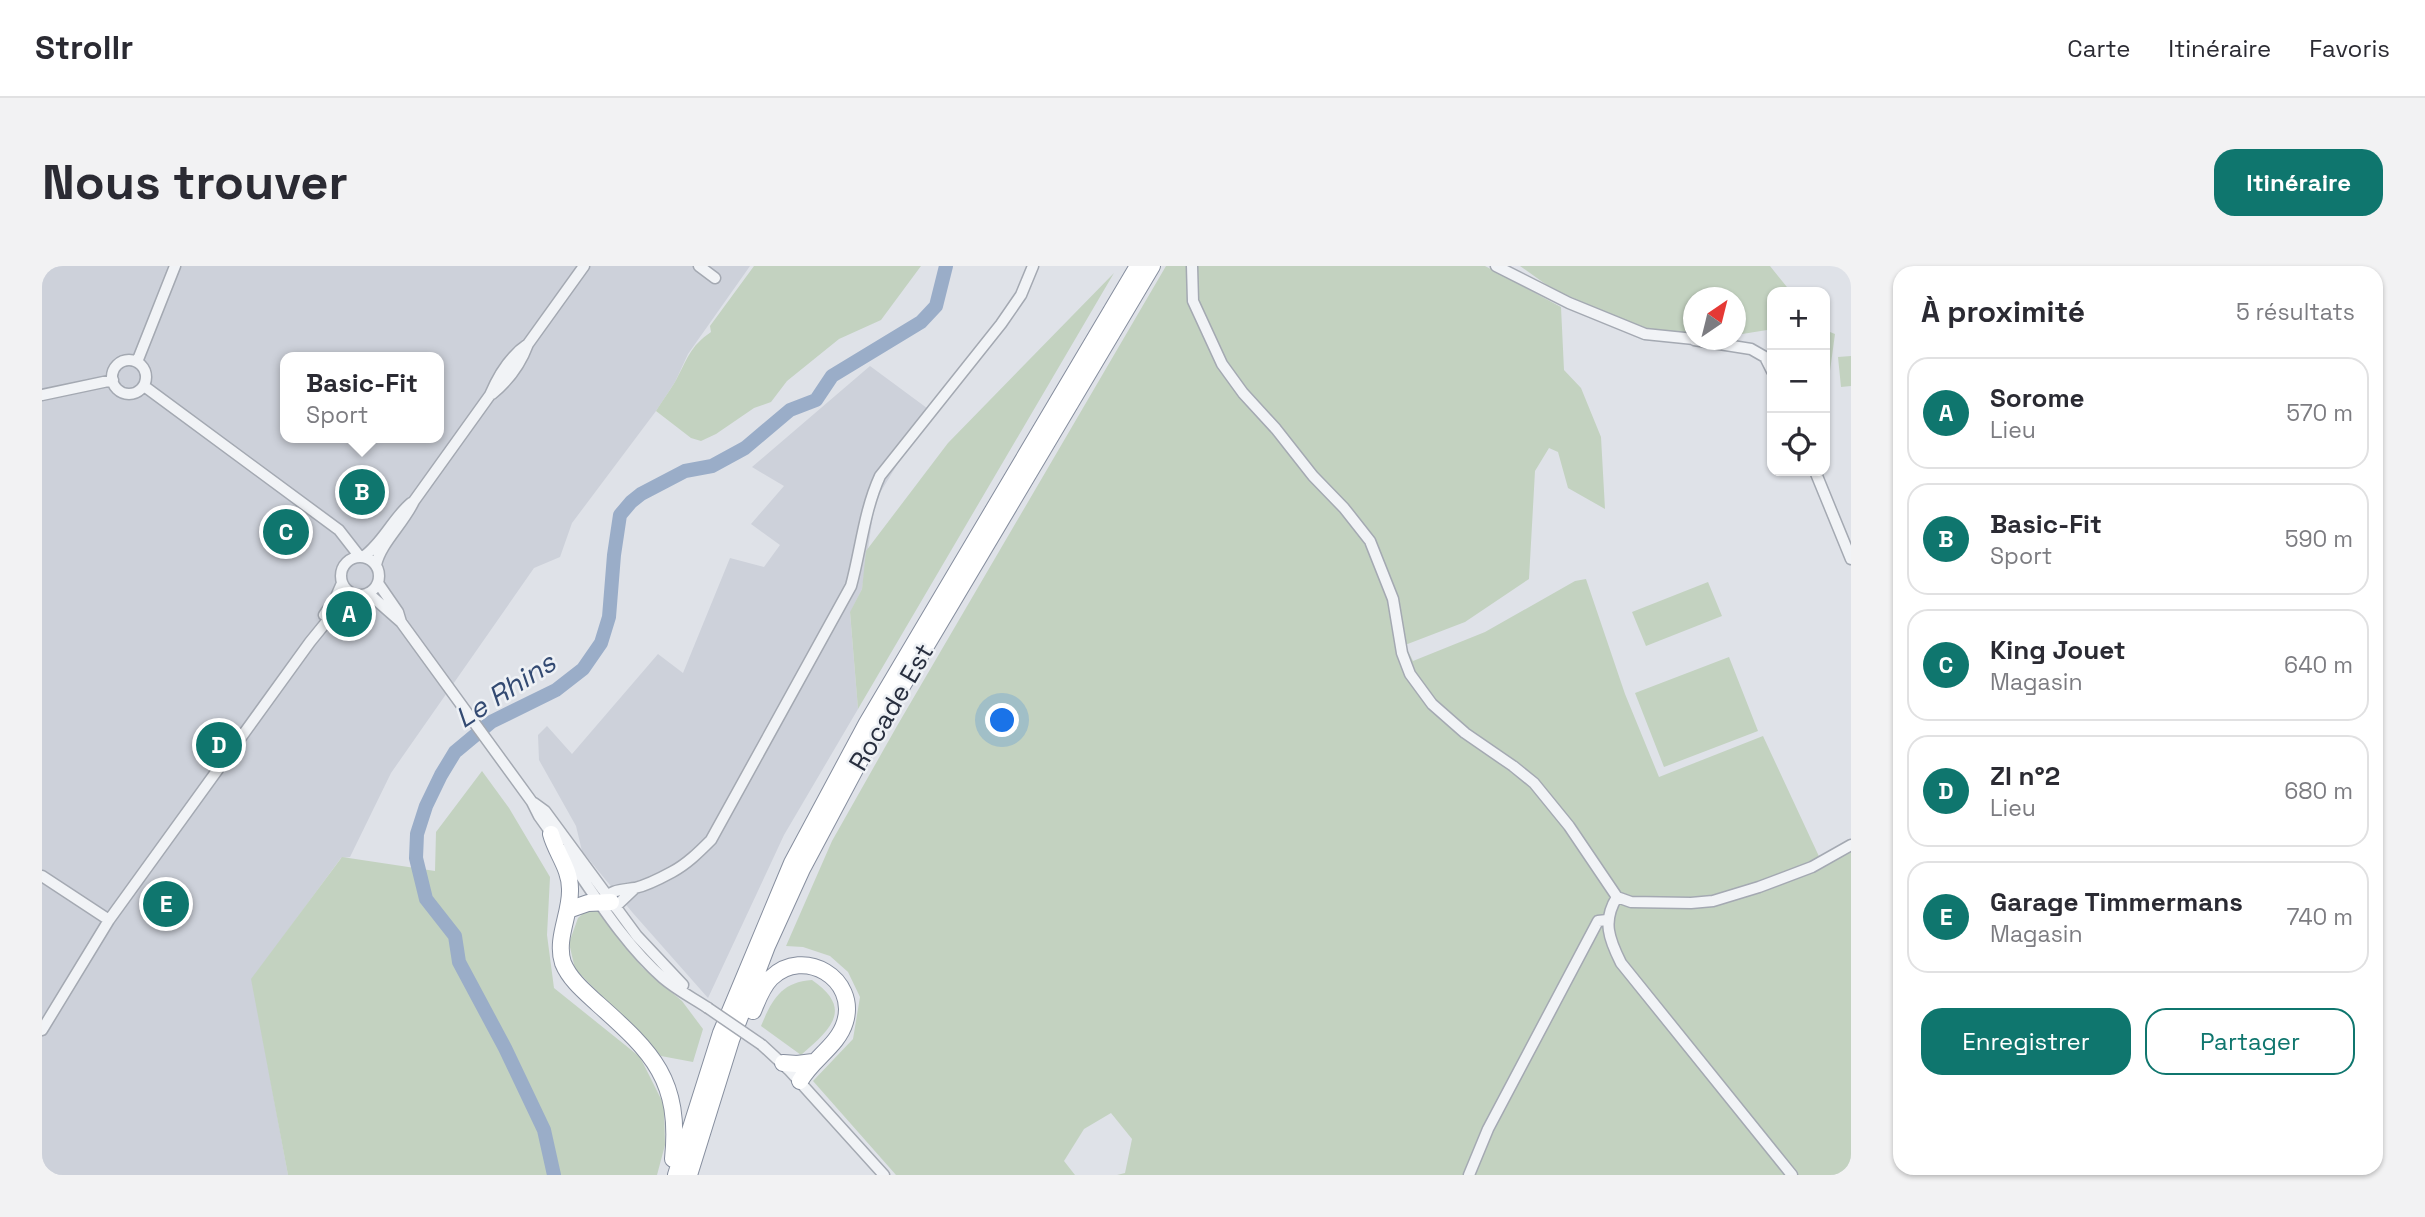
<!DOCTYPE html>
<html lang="fr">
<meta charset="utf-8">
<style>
:root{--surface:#fff;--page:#f2f2f3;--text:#2b2b33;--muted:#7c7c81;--line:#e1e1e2;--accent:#0f766e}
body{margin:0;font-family:"Space Grotesk",sans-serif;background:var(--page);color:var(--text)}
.controls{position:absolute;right:21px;top:21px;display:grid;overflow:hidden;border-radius:14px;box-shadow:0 2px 5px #0004}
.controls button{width:63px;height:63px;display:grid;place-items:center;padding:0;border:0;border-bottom:2px solid var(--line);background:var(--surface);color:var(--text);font:35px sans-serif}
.compass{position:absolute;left:1641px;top:21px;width:63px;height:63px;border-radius:50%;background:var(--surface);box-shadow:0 2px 5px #0004;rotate:35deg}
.you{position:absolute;left:961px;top:455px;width:24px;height:24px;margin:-18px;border:5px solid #fff;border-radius:50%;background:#1a73e8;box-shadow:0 0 0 10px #1a73e833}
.badge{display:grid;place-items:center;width:46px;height:46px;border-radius:50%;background:var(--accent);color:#fff;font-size:23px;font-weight:700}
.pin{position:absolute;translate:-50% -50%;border:4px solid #fff;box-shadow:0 2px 7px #0006}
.popup{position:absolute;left:238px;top:86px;width:164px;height:91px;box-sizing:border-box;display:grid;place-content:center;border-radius:14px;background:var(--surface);filter:drop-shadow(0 2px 5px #0005);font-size:23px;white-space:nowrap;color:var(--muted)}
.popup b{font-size:26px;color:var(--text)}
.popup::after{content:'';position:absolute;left:50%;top:100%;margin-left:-14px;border:14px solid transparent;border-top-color:var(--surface)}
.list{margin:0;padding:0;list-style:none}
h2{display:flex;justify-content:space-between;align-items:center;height:91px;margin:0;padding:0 28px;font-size:30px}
h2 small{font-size:23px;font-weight:400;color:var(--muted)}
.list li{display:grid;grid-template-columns:46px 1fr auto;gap:21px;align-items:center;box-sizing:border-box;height:112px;margin:0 14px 14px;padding:0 14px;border:2px solid var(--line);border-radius:21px}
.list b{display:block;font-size:26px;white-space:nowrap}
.list p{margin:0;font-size:23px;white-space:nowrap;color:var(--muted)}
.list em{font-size:23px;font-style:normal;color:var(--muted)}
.actions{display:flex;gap:14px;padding:21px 28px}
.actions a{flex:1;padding:16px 0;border:2px solid var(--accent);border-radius:21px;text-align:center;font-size:24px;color:var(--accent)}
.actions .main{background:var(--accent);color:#fff}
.icon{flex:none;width:38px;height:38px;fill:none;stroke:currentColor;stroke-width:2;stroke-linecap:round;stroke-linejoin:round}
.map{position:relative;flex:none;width:1809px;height:909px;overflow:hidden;border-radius:21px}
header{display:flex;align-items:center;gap:42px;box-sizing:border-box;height:98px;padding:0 35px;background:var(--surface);border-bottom:2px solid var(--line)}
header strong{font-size:33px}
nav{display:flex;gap:38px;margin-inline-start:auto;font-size:24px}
.intro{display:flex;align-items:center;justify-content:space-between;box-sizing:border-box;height:168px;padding:0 42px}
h1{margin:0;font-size:49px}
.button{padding:18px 32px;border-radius:21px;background:var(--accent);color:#fff;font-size:24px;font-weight:700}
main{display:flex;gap:42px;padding:0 42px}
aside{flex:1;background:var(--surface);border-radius:21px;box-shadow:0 2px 5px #0004}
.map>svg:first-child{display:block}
.built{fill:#cdd1da;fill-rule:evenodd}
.green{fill:#c3d2c0}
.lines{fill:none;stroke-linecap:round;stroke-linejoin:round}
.river{stroke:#9aadc8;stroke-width:14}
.minor-casing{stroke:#a4a9b2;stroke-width:13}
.highway-casing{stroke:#868e9e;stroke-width:18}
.minor{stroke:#f1f3f6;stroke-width:10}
.highway{stroke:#fff;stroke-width:16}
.minor-bridge-casing{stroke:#a4a9b2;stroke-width:13;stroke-linecap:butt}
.minor-bridge{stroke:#f1f3f6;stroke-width:10}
.labels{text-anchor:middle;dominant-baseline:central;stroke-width:5;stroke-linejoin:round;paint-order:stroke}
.street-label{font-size:26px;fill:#282f3f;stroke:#eef1f5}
.water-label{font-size:28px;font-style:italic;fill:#334a72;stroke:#eef1f5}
</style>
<header>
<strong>Strollr</strong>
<nav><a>Carte</a><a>Itinéraire</a><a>Favoris</a></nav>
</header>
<div class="intro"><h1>Nous trouver</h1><a class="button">Itinéraire</a></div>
<main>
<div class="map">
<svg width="1809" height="909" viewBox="0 0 1809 909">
<rect width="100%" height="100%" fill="#dfe2e8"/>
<!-- built -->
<path class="built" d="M0,0H708L646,88L633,116L614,145L530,257L518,291L492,302L349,507L308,591L299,592L210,713L246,909H0ZM243,91H397V172H243Z
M828,100L893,148L858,194L833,235L820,323L808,347L816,443L742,569L666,732L590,646L540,585L534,560L497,494L496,469L505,460L530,488L616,388L641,407L688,292L722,301L738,279L709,258L742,220L710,201Z"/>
<!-- green -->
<path class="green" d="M712,0H879L839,54L797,73L745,115L729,136L712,142L674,168L659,175L649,172L614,145C620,135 627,126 633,116C645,94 648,80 669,66L668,60Z
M1124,0H1443L1519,41L1522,104L1539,122L1559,171L1563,243L1526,222L1516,186L1507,182L1493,205L1487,313L1423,356L1363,379L1371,395L1443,366L1533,315L1544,313L1583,428L1617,511L1721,470L1781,599L1809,583V909H1075L1083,907L1090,873L1069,847L1042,863L1022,895L1033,909H854L771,815L811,773L818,731L806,706L788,690L761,681L744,680L790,575L855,460Z
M1478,0H1728L1749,26H1730V70L1725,64L1694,69V32H1652L1651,70L1602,64L1509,22Z
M1072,7L816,443L808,346L820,323L824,285L906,177Z
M1783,64L1793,68L1785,127L1783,126Z
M1809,90V120L1799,121L1796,91Z
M1666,316L1680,350L1604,380L1590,346Z
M1687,391L1716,465L1622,501L1593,427Z
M440,505L467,542L508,611L505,669L512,722L598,791L622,839L623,879L615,909H246L209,713L300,591L393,605L394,566Z
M555,644L600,701L640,735L661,763L651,796L619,790L533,703L527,677L536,652L544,645Z
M770,714C812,743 789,763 759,789L719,760C730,734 739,716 770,714Z"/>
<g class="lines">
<!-- river -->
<path class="river" d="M512,909L502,864L463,782L417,696L413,670L384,633L374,592L375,568L384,540L399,509L413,486L449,456L514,424L541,403L559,377L567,351L572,289L578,249L589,236L599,228L643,205L670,200L703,182L748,144L774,134L790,110L879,56L894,40L904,0"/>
<defs>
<path id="minor" d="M657,0L673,12
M1150,0L1151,35L1180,98L1201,127L1234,163L1271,210L1302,242L1328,275L1351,333L1360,387L1368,408L1390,438L1423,467L1471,500L1492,517L1527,560L1575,631L1589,636L1649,637L1671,635L1717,621L1770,601L1809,579
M1454,0L1527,37L1603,68L1652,73
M1652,74L1709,83L1723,91L1730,105
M70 111a17 17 0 1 1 34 0a17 17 0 1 1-34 0Z
M95,96L133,0
M102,120L297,264L318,291
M450,128C466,115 479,97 486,78L542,0
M0,129L71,114
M1773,205L1809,293
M321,291C341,277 351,252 369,237
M299 310a19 19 0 1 1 38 0a19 19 0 1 1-38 0Z
M334,299C338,278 362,257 372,235L448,129C456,110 468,90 486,78
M336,317L356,346L359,356
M326,327L359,356L490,536L497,550L512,571
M282,349L293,333L300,317
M492,537L503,545L595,670L641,719
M521,584C552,628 581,677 621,712C635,724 651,732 666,742
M0,610L67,654
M1575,631C1560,655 1567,673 1579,697L1750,909
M559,636C568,623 580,624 593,622C606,619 619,612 630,606C645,598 657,586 669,574L809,320C819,283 822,245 838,210L959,58L979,29L991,0
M573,641L593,622
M0,764L67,654L268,376L299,338L312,328
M720,779L747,804L842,909
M1427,909L1446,863L1556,655L1565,654"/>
<path id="highway" d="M509,568C514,587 528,602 528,623C529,647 513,673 521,697C528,714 543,726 556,738C611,787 639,814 631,893
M526,644L546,637L569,636
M711,745C716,733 720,721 729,712C762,680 816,713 803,756C796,780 770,793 758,815
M741,797L755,798L771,796
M634,909L679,767L750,597L825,457L1096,0
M647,909L689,774L725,680L760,603L834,464L1110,0"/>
</defs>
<!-- minor casing -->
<use href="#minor" class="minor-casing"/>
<!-- highway casing -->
<use href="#highway" class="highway-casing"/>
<!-- minor -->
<use href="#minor" class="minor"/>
<!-- highway -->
<use href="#highway" class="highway"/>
<defs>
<path id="minor-bridge" d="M666,742L720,779"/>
</defs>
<!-- minor-bridge casing -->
<use href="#minor-bridge" class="minor-bridge-casing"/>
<!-- minor-bridge -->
<use href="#minor-bridge" class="minor-bridge"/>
</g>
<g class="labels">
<!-- street labels -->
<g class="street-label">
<text transform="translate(849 441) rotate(-60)">Rocade Est</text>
</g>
<!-- water labels -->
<g class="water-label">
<text transform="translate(463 424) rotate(-33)">Le Rhins</text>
</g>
</g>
</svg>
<div class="controls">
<button>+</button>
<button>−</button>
<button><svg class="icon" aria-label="locate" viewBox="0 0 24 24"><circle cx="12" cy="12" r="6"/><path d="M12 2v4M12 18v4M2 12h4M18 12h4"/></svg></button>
</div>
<svg class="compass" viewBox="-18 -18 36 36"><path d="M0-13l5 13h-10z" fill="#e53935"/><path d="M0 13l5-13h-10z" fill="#7c7c81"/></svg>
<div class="you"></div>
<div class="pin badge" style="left:307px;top:348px">A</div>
<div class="pin badge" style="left:320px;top:226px">B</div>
<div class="popup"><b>Basic-Fit</b>Sport</div>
<div class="pin badge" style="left:244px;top:266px">C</div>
<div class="pin badge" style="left:177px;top:479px">D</div>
<div class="pin badge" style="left:124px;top:638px">E</div>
</div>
<aside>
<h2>À proximité<small>5 résultats</small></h2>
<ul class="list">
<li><span class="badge">A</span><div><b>Sorome</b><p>Lieu</p></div><em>570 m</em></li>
<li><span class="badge">B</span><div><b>Basic-Fit</b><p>Sport</p></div><em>590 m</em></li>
<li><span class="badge">C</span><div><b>King Jouet</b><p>Magasin</p></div><em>640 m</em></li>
<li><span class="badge">D</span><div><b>ZI n°2</b><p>Lieu</p></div><em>680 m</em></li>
<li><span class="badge">E</span><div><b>Garage Timmermans</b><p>Magasin</p></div><em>740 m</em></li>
</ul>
<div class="actions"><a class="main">Enregistrer</a><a>Partager</a></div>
</aside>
</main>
